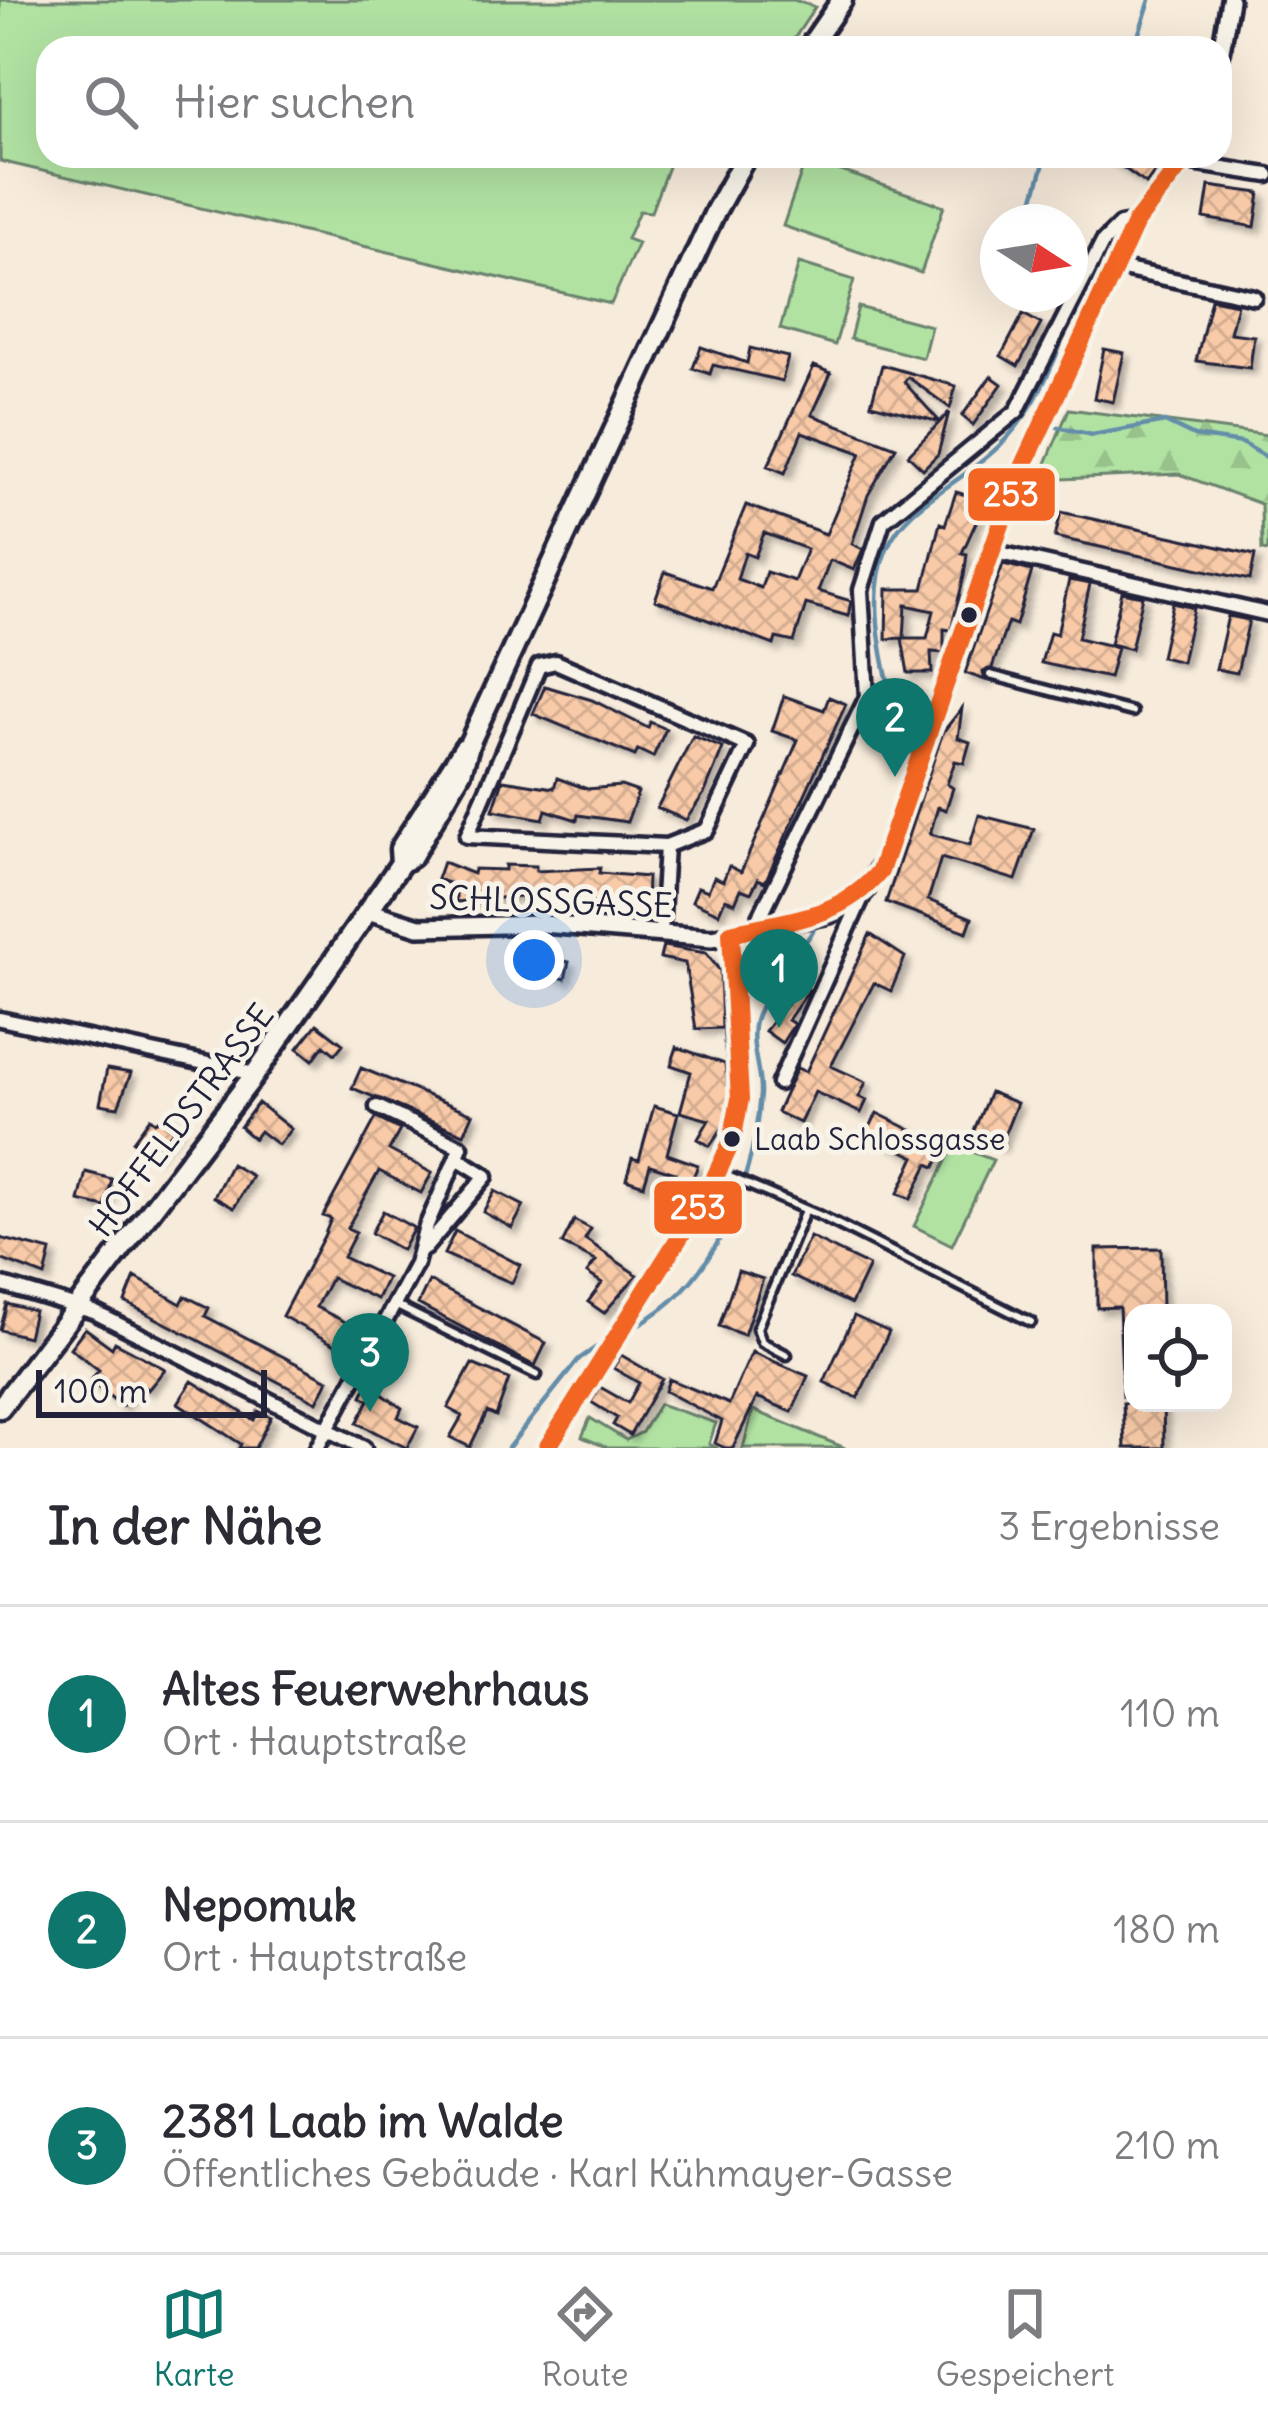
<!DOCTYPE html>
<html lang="de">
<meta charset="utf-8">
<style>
:root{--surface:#fff;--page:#f7f7f7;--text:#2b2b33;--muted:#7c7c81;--line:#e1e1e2;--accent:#0f766e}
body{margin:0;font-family:Delius,sans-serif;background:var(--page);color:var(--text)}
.controls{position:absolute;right:36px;bottom:36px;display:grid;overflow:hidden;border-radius:24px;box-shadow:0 12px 48px #0002}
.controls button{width:108px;height:108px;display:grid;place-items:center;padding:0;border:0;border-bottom:3px solid var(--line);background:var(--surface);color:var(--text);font:60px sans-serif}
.compass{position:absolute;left:980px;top:204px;width:108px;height:108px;border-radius:50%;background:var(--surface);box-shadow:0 12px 48px #0002;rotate:102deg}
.scale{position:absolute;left:36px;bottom:30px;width:231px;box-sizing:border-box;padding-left:12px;border:6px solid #22223b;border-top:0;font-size:33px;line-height:42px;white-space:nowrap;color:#22223b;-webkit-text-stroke:9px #f7f3e8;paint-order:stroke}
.you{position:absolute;left:534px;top:960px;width:42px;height:42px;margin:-30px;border:9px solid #fff;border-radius:50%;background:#1a73e8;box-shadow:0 0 0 18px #1a73e833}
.badge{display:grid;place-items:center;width:78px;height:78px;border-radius:50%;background:var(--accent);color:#fff;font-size:39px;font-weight:700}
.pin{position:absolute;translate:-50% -99px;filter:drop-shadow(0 3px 6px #0008)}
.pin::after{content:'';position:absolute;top:63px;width:42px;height:36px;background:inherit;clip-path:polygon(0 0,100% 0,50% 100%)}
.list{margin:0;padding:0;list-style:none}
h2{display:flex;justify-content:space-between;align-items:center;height:156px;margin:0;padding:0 48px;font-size:51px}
h2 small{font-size:39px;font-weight:400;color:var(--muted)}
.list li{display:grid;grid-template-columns:78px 1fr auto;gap:36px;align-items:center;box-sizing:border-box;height:216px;padding:0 48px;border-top:3px solid var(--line)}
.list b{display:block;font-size:45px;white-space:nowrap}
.list p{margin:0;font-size:39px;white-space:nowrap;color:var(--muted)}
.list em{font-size:39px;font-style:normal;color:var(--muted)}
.icon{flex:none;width:66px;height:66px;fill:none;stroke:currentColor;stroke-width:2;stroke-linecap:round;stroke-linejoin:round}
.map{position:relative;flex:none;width:1268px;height:1448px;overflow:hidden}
.search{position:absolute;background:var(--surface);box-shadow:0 12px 48px #0002;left:36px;right:36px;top:36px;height:132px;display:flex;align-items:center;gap:30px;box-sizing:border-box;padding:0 42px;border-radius:36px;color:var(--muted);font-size:45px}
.sheet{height:804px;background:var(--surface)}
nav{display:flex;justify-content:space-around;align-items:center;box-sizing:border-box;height:168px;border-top:3px solid var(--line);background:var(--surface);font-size:33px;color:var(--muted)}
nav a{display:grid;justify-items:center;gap:6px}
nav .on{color:var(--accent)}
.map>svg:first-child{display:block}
.grass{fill:#b1e2a2;stroke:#6a826e;stroke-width:3}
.forest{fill:url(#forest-firs);stroke:#6a826e;stroke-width:3}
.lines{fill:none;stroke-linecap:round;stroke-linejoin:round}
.stream{stroke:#648da9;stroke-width:4.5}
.building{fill:url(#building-cross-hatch);stroke:#22223b;stroke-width:3;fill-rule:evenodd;filter:url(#shadow)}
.service-casing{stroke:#22223b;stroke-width:15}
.minor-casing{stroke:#22223b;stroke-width:21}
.tertiary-casing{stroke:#22223b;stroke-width:24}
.primary-casing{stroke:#22223b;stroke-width:27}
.service{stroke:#f7f3e8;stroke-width:6}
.minor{stroke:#f7f3e8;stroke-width:12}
.tertiary{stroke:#f7f3e8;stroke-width:15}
.primary{stroke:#f7f3e8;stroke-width:18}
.bus-1-casing{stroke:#f7f3e8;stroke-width:27}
.bus-1{stroke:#f26522;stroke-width:18}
.bus-dot{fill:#22223b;stroke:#f7f3e8;stroke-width:4.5}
.labels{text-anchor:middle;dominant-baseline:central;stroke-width:10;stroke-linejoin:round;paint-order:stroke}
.bus-label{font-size:30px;fill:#22223b;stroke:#f7f3e8;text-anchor:start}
.street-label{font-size:33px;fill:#22223b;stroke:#f7f3e8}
.line-badge{stroke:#f7f3e8;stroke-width:4.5}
.badge-label{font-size:33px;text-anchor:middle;font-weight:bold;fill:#fff}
</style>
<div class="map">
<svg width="1268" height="1448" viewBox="0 0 1268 1448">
<defs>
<pattern id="forest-firs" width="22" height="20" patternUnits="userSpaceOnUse" patternTransform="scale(3)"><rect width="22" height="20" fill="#b1e2a2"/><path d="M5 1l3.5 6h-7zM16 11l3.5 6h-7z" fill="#98c28c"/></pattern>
<pattern id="building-cross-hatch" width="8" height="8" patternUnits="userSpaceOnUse" patternTransform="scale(3)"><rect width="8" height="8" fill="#f8caa7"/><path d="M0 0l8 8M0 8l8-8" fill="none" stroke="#d4ad91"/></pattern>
<filter id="shadow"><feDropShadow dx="5.5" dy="5.5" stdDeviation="3" flood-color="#0004"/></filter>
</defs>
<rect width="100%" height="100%" fill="#f7ebdb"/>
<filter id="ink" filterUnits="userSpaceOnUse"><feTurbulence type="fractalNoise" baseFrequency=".00833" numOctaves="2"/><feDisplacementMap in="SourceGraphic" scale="24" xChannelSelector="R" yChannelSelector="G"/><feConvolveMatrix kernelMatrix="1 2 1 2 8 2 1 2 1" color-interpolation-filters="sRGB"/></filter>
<g filter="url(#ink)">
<!-- grass -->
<path class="grass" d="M0,0H794L815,7L788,48H48V156H672L651,212L639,211L627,239L638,243L611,304L0,161Z
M806,159L944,206L921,273L783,226Z
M799,263L854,280L835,345L780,329Z
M858,307L931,326L923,358L850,339Z
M954,1145L993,1160L952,1245L914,1226Z
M659,1404L716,1423L709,1444L718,1448H608L582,1437L590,1418L626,1440L642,1432Z
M753,1410L845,1448H743Z"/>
<!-- forest -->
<path class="forest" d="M1069,409L1268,435V551L1262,550L1261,504L1179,474L1039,480Z"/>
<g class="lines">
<!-- stream -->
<path class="stream" d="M1134,48L1150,0
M1034,222V198L1046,156
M1050,425L1092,435L1165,422L1194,436L1242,443L1268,458
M890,690C833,464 978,528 1045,380C1053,363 1062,346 1064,328
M627,1330C715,1290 753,1184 760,1094C761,1069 749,1046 755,1021C764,989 797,958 814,929
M508,1448L579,1359L611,1337"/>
</g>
<!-- building -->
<path class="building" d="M1107,156H1166L1146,184Z
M1209,186L1260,193L1255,227L1204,218Z
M1211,299L1237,304L1230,333L1254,336L1250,368L1196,361Z
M1023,314L1041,324L1018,366L1001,356Z
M701,347L747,363L750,348L788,357L782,381L713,365L710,374L693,368Z
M1104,349L1124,353L1113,402L1094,398Z
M882,365L956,386L950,408L908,377L904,382L940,422L949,412L938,454L923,469L908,455L940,422L871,404Z
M814,366L831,373L812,415L896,447L868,495L852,544L863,549L854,570L830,560L818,591L851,601L848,616L806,604L794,642L776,638L774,645L655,600L665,572L712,588L746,505L826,534L861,453L802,432L785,473L768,466ZM764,533L807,549L794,581L766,572L761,588L737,579L745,553L755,557Z
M991,376L1002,384L973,425L962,416Z
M956,492L979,499L977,507L982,509L962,553L967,554L964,576L951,630L944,629V653L931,652L932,673H908L902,638L886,639L887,589H923L940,523L945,525ZM906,605L934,611L927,638H904Z
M1061,512L1255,555L1250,580L1055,537Z
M1003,564L1032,571L1016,625L1008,622L992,668L983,672L985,680L965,673Z
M1069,580L1090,584L1078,638L1117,647L1109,678L1041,663L1050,632L1057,634Z
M1122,592L1143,596L1131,649L1110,644Z
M1173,603L1194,608L1182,662L1161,657Z
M1228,616L1249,620L1237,673L1216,669Z
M545,686L592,700L648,728L650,722L666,729L653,757L638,750L635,756L533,714Z
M784,696L824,710L829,697L846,704L765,882L758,879L751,893L741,889L735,903L725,899L719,913L692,901L698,887L708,891L714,877L723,881L729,866L741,872L798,740L772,731Z
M962,708L958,738L970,742L964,763L955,761L947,784L953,788L949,800L946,810L938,807L930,834L970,845L979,815L1034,829L1016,880L941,858L928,900L972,918L967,932L886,902L943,732Z
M693,736L723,748L705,792L686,820L657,808Z
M557,778L587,789L621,786L638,792L627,822L578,815L577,820L546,810L543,819L493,810L503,780L554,788Z
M443,862L473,874L474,869L505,870V865L536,866V871L600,868L599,873L647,877L646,908L520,896L456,902V886L437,879Z
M870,934L905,957L891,991L874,983L831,1066L866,1082L859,1097L867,1100L861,1113L815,1092L800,1123L777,1112L797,1068L806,1072Z
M761,940L780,953L756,987L742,977V968Z
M532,944L556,949L554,959L569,962L565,979L519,966L524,947Z
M663,946L706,953L720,971L722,1028L696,1029L685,963L660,958Z
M802,985L809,990L788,1020L794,1024L782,1043L765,1031Z
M317,1024L343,1044L335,1054L324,1045L313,1060L298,1048Z
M677,1047L725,1064L729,1099L725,1124L710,1146L698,1139L709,1120L680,1112L691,1072L671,1065Z
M361,1068L473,1114L464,1134L352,1088Z
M107,1069L131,1073L118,1107L100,1104Z
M990,1092L1017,1103L1000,1146L972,1135Z
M258,1103L291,1129L278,1145L260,1131L254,1139L240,1127Z
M654,1106L678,1113L667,1154L698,1165L675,1223L655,1213L675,1173L650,1165L644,1185L626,1179L632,1158L639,1160Z
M877,1113L945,1147L935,1167L928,1164L911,1199L898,1193L915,1157L867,1133Z
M168,1114L178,1126L151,1155L133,1141L150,1118L155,1122Z
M376,1118L400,1130L389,1150L432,1173L421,1193L379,1171L347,1228L356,1232L343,1257L387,1278L377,1299L331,1278L320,1299L316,1307L359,1329L348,1352L282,1316L324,1236L331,1219L323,1216Z
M231,1164L252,1176L234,1208L214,1197Z
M86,1172L112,1179L105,1207L79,1201Z
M495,1191L524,1206L512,1228L483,1212Z
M383,1211L414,1228L402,1250L371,1233Z
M574,1220L591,1229L585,1239L637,1275L604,1313L588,1302L602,1283L587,1273L596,1261L562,1244Z
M455,1231L520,1265L512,1283L444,1254Z
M810,1237L869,1266L851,1304L791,1276Z
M0,1238L51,1251L45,1276L0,1259Z
M1161,1248L1162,1313H1133V1396H1123L1119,1307L1097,1308V1249Z
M738,1271L763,1279L744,1335L719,1326Z
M135,1277L181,1304L185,1296L209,1308L205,1316L328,1380L317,1402L125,1302Z
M429,1281L546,1343L535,1366L418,1304Z
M7,1304L34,1311L28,1337L0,1330Z
M854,1316L889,1332L858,1398L824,1382Z
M85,1328L112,1348L115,1342L165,1369L148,1390L139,1383L122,1406L90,1381L99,1370L70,1348Z
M752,1352L808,1376L792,1412L757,1397L733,1448H725L715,1443L722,1421L665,1391L669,1379L729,1404Z
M621,1355L662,1379L630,1435L613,1425L617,1418L591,1402L600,1387L628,1403L639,1383L613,1368Z
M472,1364L509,1379L496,1416L487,1412L470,1447L450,1437L462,1416L448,1408Z
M192,1381L254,1420L258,1411L271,1417L255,1448H239L241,1444L178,1403Z
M368,1384L402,1408L398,1417L418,1427L407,1448L357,1423L369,1400L362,1396Z
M1123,1403H1163L1164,1448H1125Z"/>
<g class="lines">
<defs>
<path id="service" d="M990,675L1132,712
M718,1172L821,1216L1031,1322
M397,1306L537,1375
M787,1355L762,1342L757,1328L805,1211"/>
<path id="minor" d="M1185,162L1268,175
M1113,267L1254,297
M991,551L1268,614
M755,927L867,697L861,590L883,521L1017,411L1103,242L1120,225L1136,222
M661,933L666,846L467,836L539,666L556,662L747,745L707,830L666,846
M0,1019L255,1074
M779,1083L865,891
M425,1248L486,1176L457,1158
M0,1284L94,1312L364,1448
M317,1448L416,1264L426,1227L461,1147L377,1107
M547,1448L708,1192L732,1141L740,1099L733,1041L731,933"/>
<path id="tertiary" d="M1220,56L1230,0
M371,912L419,927L543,924L712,938L830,914L865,891L886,856L1014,487L1136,222L1188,156"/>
<path id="primary" d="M809,48L842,0
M401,863L400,849L464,748
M0,1408L255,1074L401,863L412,856L461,772L470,742L716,210L746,156"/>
</defs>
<!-- service casing -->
<use href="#service" class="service-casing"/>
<!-- minor casing -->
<use href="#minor" class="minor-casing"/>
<!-- tertiary casing -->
<use href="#tertiary" class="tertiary-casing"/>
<!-- primary casing -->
<use href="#primary" class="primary-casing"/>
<!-- service -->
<use href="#service" class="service"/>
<!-- minor -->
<use href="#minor" class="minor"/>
<!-- tertiary -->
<use href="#tertiary" class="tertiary"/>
<!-- primary -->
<use href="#primary" class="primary"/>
<defs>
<path id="bus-1" d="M731,933C788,920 840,919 880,871L1014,487L1136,222L1188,156
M547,1448L708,1192L732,1141L740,1099L731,933"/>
</defs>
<!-- bus-1 casing -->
<use href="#bus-1" class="bus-1-casing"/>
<!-- bus-1 -->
<use href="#bus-1" class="bus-1"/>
</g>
</g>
<!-- markers -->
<g class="bus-dot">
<circle cx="969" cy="615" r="10"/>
<circle cx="732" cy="1139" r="10"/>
</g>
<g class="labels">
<!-- bus labels -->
<g class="bus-label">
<text x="754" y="1139">Laab Schlossgasse</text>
</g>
<!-- street labels -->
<g class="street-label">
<text transform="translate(551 901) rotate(2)">SCHLOSSGASSE</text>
<text transform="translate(181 1120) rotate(-53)">HOFFELDSTRASSE</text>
</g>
</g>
<g class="line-badge">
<rect x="966" y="466" width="91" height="57" rx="12" fill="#f26522"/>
<rect x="652" y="1179" width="92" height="57" rx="12" fill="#f26522"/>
</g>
<g class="badge-label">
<text x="1011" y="506">253</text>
<text x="698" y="1219">253</text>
</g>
</svg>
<div class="controls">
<button><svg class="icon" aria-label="locate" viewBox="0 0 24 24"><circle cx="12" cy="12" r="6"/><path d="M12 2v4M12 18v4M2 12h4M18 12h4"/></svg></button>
</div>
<svg class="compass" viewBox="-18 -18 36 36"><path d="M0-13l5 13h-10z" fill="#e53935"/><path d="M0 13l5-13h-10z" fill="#7c7c81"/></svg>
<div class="scale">100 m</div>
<div class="you"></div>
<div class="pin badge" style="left:779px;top:1028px">1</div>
<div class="pin badge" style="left:895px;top:777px">2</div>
<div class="pin badge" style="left:370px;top:1412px">3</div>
<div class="search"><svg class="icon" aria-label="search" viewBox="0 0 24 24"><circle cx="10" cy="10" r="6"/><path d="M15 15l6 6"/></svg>Hier suchen</div>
</div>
<section class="sheet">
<h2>In der Nähe<small>3 Ergebnisse</small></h2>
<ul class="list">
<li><span class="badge">1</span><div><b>Altes Feuerwehrhaus</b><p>Ort · Hauptstraße</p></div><em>110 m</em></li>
<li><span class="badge">2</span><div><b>Nepomuk</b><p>Ort · Hauptstraße</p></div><em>180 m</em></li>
<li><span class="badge">3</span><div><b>2381 Laab im Walde</b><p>Öffentliches Gebäude · Karl Kühmayer-Gasse</p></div><em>210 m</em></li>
</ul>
</section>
<nav>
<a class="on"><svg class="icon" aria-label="map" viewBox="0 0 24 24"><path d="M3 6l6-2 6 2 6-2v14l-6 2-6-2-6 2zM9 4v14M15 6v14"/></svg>Karte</a>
<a><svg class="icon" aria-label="directions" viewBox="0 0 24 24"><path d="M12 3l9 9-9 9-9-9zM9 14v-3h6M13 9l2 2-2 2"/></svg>Route</a>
<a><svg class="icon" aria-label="saved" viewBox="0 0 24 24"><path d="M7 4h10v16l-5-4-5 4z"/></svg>Gespeichert</a>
</nav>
